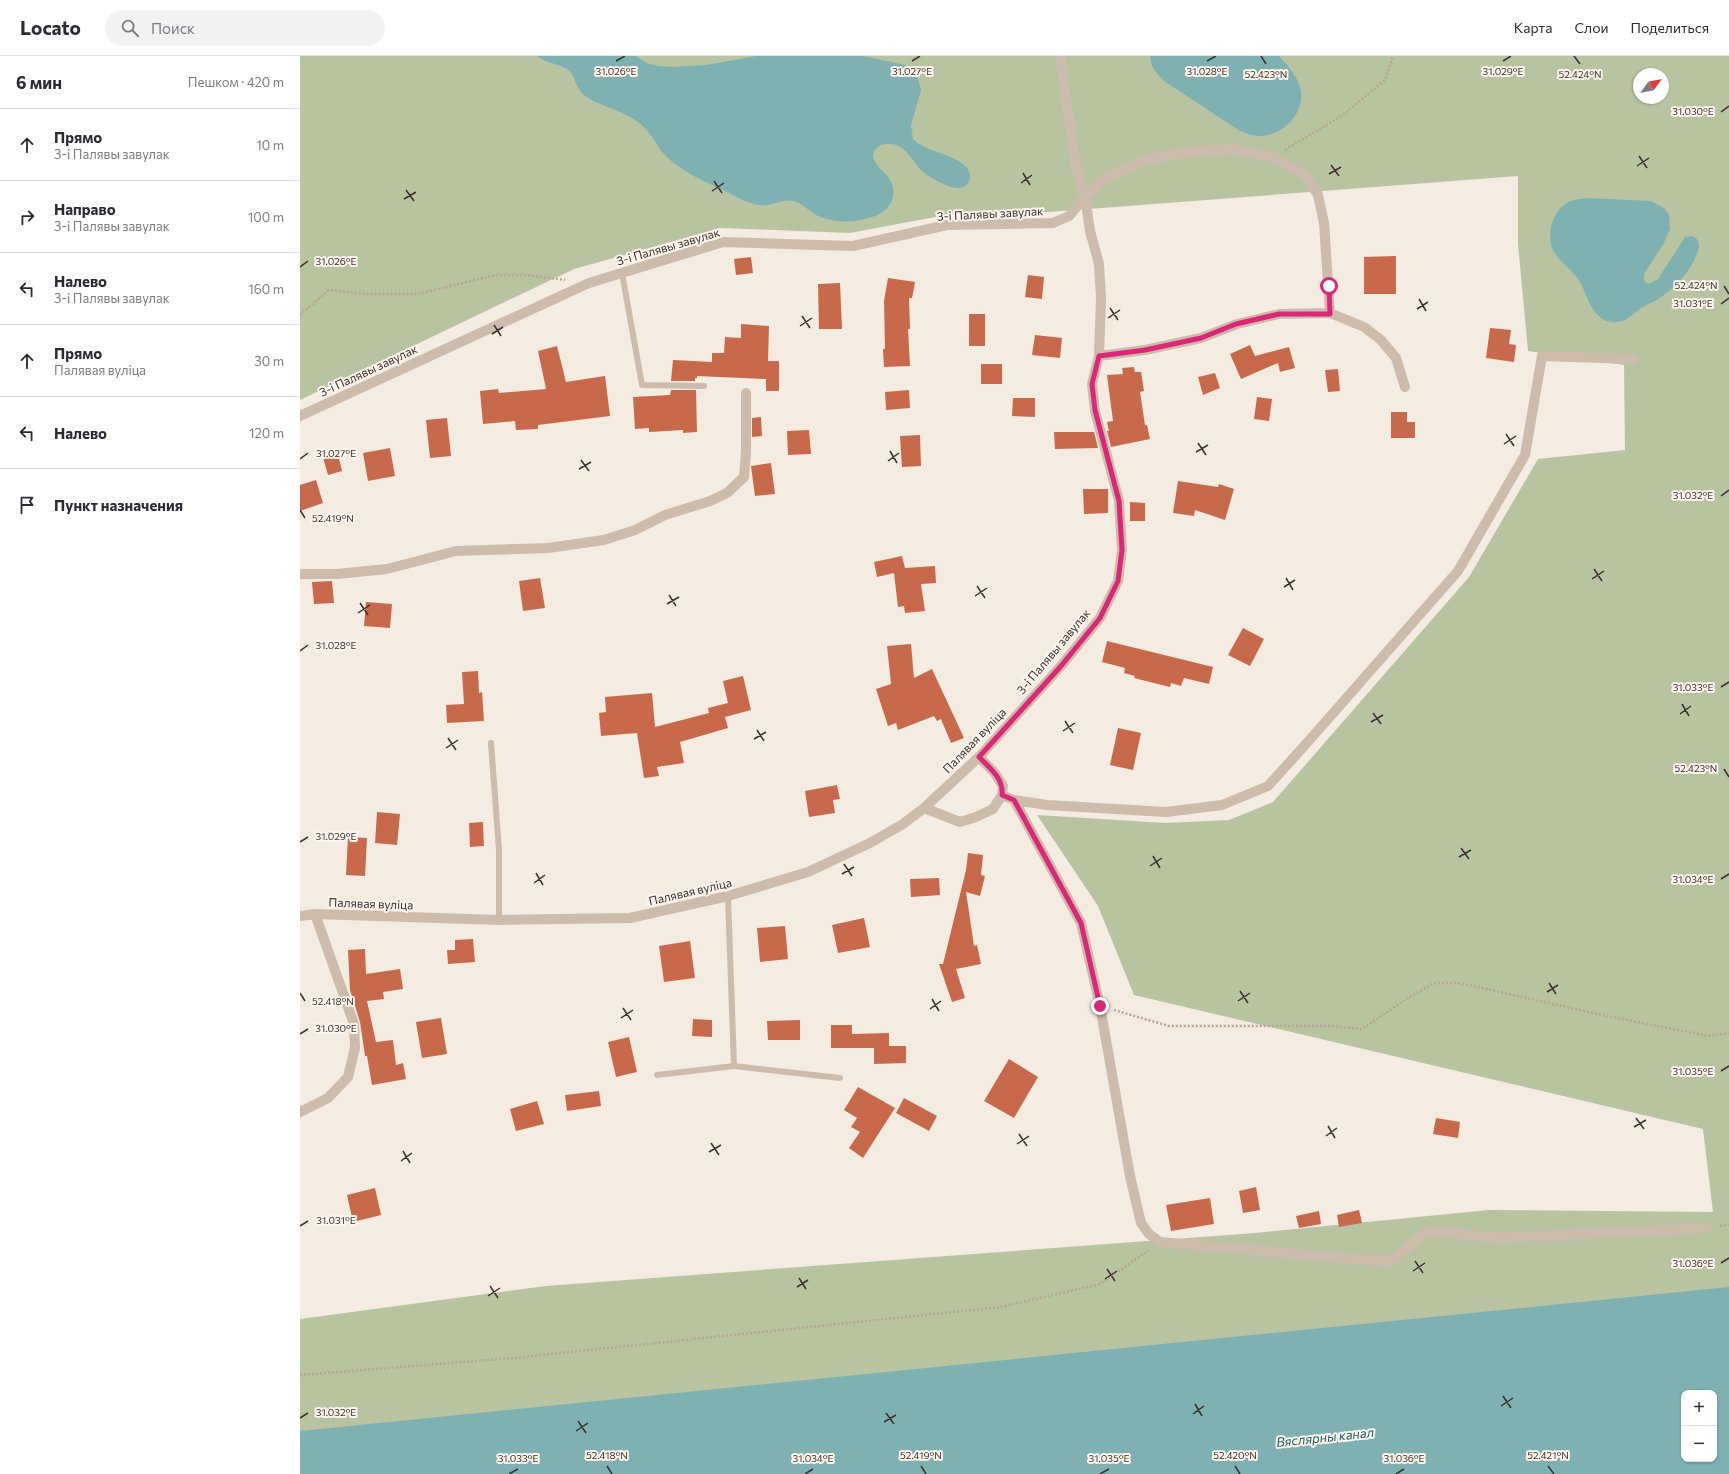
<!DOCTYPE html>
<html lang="ru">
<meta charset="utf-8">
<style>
:root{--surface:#fff;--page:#f2f2f3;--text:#2b2b33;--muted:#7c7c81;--line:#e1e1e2}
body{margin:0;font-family:Commissioner,sans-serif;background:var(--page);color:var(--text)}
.controls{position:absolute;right:12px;bottom:12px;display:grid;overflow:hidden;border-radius:8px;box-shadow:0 1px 3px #0004}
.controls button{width:36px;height:36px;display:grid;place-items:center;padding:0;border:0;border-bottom:1px solid var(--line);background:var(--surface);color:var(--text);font:20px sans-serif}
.compass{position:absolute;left:1333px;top:12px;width:36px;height:36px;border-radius:50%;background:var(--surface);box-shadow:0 1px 3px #0004;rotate:57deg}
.stop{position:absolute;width:12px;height:12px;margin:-9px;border:3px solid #db2777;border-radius:50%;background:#fff}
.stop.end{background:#db2777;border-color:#fff;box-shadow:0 1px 4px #0008}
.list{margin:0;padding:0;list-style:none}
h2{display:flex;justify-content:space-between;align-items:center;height:52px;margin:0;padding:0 16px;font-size:17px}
h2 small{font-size:13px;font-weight:400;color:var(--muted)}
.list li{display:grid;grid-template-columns:26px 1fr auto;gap:12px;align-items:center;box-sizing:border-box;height:72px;padding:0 16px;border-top:1px solid var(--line)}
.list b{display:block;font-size:15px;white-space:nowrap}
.list p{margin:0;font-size:13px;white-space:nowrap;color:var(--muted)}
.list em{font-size:13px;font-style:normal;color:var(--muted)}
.icon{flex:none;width:22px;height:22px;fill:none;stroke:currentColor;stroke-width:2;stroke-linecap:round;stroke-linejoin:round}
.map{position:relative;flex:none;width:1429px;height:1418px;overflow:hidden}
header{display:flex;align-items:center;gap:24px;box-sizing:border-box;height:56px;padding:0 20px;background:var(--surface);border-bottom:1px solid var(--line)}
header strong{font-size:19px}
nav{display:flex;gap:22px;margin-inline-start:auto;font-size:14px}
.search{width:280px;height:36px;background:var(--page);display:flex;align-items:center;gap:10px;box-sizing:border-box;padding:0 14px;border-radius:22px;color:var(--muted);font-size:15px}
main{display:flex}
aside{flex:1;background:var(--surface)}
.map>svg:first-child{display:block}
.green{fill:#b8c4a0;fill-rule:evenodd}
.water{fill:#7fb0b2;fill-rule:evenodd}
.building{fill:#c8694b}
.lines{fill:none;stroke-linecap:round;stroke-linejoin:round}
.path{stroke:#b9a596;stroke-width:2.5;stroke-dasharray:2 2;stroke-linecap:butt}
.lane{stroke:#cdbbac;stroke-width:6}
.street{stroke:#cdbbac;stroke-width:10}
.route{stroke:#db2777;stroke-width:5}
.ticks{fill:none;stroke:#3b302b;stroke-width:1.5}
.labels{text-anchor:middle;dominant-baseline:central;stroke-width:4;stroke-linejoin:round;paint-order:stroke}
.street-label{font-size:12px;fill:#3b302b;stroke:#fbf5ee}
.water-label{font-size:13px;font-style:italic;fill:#1f5a5e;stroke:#fbf5ee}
.ticks-label{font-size:10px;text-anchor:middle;fill:#3b302b;stroke:#fbf5ee;stroke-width:4;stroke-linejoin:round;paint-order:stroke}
</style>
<header>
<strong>Locato</strong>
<div class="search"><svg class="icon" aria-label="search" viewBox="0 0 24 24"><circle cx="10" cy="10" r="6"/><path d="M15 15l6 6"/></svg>Поиск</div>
<nav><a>Карта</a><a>Слои</a><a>Поделиться</a></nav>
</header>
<main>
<aside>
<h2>6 мин<small>Пешком · 420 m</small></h2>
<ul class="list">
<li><svg class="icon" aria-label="ahead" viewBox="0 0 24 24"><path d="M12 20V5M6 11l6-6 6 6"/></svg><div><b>Прямо</b><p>3-і Палявы завулак</p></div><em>10 m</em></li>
<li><svg class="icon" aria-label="right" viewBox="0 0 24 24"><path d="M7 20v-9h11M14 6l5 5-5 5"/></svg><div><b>Направо</b><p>3-і Палявы завулак</p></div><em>100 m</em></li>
<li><svg class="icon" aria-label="left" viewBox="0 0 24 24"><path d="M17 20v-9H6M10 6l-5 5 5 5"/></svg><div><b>Налево</b><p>3-і Палявы завулак</p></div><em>160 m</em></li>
<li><svg class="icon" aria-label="ahead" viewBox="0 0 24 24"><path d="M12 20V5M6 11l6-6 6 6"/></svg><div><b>Прямо</b><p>Палявая вуліца</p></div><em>30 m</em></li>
<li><svg class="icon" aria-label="left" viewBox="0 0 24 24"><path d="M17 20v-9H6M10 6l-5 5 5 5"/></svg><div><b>Налево</b></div><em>120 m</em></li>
<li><svg class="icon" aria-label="arrive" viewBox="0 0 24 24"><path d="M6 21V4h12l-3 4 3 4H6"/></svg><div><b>Пункт назначения</b></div></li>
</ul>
</aside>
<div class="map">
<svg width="1429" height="1418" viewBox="0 0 1429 1418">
<rect width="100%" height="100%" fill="#f4ebe1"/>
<!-- green -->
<path class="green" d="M0,0H1429V1418H0V1263L246,1230L955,1177L1189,1154L1413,1156L1403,1073L834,939L798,850L737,759L865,767L929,764L973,746L1169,521L1238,403L1325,394L1324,309L1228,295L1218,188V120L749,156L651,158L550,177L421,172L274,213L0,344ZM1339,18H1363V42H1339ZM1384,1337H1414V1403H1384Z"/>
<!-- water -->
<path class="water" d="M237,0H335L347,7L358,10L372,11L406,9L456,0H563L605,9L617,19L621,34L611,69L613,83C627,97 649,96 664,109C672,115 673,129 660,132C652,133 642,127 635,124C630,121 625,118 621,114C611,103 604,85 585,88C577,89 571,96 574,104C577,111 585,116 589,122C599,138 591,154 575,160C556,167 535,168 516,159C508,154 502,147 493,145C480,142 470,153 454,148C445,146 437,141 429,137C406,126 380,116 363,97C354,85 348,72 335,64C319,53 298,50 284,39C274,31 276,17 265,12C255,7 246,7 237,0Z
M850,0H979C987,9 996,18 1000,31C1007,54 985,79 961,80C954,80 947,78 940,75L864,25C856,17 851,11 850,0Z
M1287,142L1351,145L1364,152L1369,158L1370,173L1364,187L1344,218V225L1349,228L1358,223L1385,181L1393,180C1400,184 1400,190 1397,198C1389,218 1373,234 1355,245C1350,247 1346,249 1341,252C1332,258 1325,268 1312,266C1291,264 1288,238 1278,223C1271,213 1260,206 1254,196C1246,181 1251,159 1264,149C1270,144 1279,143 1287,142Z
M1429,1231V1418H0V1375ZM1384,1337H1414V1403H1384Z"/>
<!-- building -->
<path class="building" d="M1096,200V238H1064V201Z
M451,201L453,217L436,219L434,203Z
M728,219L744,221L742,243L725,241Z
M588,222L615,226L612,242H609L610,273H608L610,310L584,311L583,293H585L584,245Z
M540,227L542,273H519L518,228Z
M669,258H685V290H669Z
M441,268L469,270L468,305H479V335H466V323L397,320V322H395V325H371L373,304L412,306V297H424L425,281L441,282Z
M1190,272L1211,274L1209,288L1216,289L1214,306L1186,302Z
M735,279L762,282L760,302L732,299Z
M950,289L955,300L989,291L995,312L980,316L978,307L941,323L930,298Z
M257,290L266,326L305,320L310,360L238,369V373L216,374L215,365L183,368L180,335L198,333L199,337L246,333L238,295Z
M681,308H702V328H681Z
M834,311L835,316H841L844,335L840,336L845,369H847L850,383L811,391L807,375H809L807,366L813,365L807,319L823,318L822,312Z
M1038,313L1040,335L1028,336L1025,314Z
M915,317L920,332L903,339L898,321Z
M371,334H396L397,376L383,377V374L349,376V372L335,373L333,341L370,339Z
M609,334L610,352L586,354L585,336Z
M957,341L972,343L969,365L954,363Z
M713,342H735V361L712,360Z
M1091,356H1107V366H1115V382H1091Z
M461,361L462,380L452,381V362Z
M147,362L151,400L130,402L126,364Z
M509,374L511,398L488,399L487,375Z
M754,376H794L798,392L755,393Z
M620,379L621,410L602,411L600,380Z
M90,392L95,420L68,425L63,397Z
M37,394L42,415L28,419L22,398Z
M471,407L475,438L455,440L451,410Z
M16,424L23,447L0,455V429Z
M878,425L918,431L919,428L934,433L925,464L895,454L894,460L873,457Z
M783,433H808V457L784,458Z
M830,446L845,447V465H830Z
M602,500L605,512L635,510L636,527L621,528L625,555L605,557L604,550L598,551L594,517L577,521L574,506Z
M240,522L245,552L223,555L219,525Z
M32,525L34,547L14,548L12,526Z
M66,546L92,548L90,572L64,570Z
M943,572L964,583L950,610L928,599Z
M807,585L913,611L909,628L884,622L881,630L871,627L870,631L834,622L835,620L824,617L825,612L802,606Z
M611,588L614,622L632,613L664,682L651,687L641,663L637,665L634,660L598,674L596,667L588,670L576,633L591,628L587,590Z
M178,615L179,637L182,636L184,665L147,667L146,649L164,648L162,616Z
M443,620L451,654L425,661L428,672L380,686L384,707L357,711L359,720L344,722L337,677L301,680L299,657L306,656L305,641L352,637L355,671L409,657L408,652L428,647L423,625Z
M818,672L841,677L833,714L810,709Z
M537,729L540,743L533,744L535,757L509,761L505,735Z
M77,756L100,758L97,789L75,787Z
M183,766L184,790L170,791L169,767Z
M48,781L67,782L65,820L46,819Z
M668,797L683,799L681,819L685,820L680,840L666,836L674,890L677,889L681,908L656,913L665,942L652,946L639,908H643L666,814Z
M639,822L640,839L611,841L610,823Z
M564,862L570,891L538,897L532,869Z
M485,870L488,903L460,906L457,872Z
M173,883L175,906L148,908L147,894H155V884Z
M390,885L395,922L364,926L359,890Z
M65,893L66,918L100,913L103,933L83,936L84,943L67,945L76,986L93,984L96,1009L103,1007L106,1023L72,1029L67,1000H65L60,966L50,934L48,894Z
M141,962L147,998L122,1002L116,966Z
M393,963L412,964V981L392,980Z
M500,964V984H468L467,965Z
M531,969H552V978L589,977V990H606V1007L574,1008V992H531Z
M329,981L337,1016L316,1021L308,986Z
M709,1003L738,1021L714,1062L684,1045Z
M558,1031L595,1052L563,1102L549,1092L560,1076L551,1071L557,1062L544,1054Z
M299,1035L301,1050L267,1055L265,1039Z
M604,1042L637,1060L629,1075L596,1057Z
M237,1045L244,1068L216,1075L210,1053Z
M1136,1062L1160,1066L1158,1082L1133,1078Z
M956,1131L960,1154L943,1157L939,1135Z
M75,1132L81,1159L53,1166L47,1139Z
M910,1142L914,1168L871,1175L866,1149Z
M1059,1154L1062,1167L1039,1171L1037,1159Z
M1019,1155L1021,1168L999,1172L996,1160Z"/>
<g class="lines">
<!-- path -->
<path class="path" d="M985,94L1043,59L1085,24L1093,0
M0,259L29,234L67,238H118L195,219H227L265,224
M814,954L869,970H1029L1062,973L1108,942L1134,927H1160L1293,957L1408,980L1429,977
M1420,1170L1429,1169
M0,1319L213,1302L701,1251L800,1228L849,1194"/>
<!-- lane -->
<path class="lane" d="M322,217L342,329L404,330
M191,687L199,794V864
M428,840L434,1010
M357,1019L434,1010L540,1022"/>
<!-- street -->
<path class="street" d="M760,0L776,111L785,141L806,122L845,104L897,95L933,93L972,101L1005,119L1018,139L1024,167L1030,257
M799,300L845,294L901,282L937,268L979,258L1030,257L1064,271L1081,284L1096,302L1105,331
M0,360L289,227L423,186L553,190L647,169L753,167L769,160L785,141L790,175L799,208L801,242L799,300L792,328L795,355L819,445L822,494L818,525L800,562L761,610L679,701L624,752L603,768L570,787L508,816L428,840L330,862L199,864L15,858L0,860
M0,518H37L87,513L156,495L248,492L304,484L335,474L365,459L410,445L427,437L444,421L446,396V337
M702,739L714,744L747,749L866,756L922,749L968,730L1006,688L1158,515L1225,399L1242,300L1333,303
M714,744L781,867L800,950L830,1120L841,1167L849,1178L860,1186L1089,1206L1128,1175L1198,1182L1407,1172
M624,752L660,766L676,761L693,753L702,739L703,730L694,716L679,701
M0,1056L28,1042L48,1021L55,992L54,968L15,858"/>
</g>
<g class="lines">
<!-- route -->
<path class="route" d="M800,950L781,867L714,744L702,739C704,723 690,712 679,701L761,610L800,562L818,525L822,494L819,445L795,354L792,328L799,300L845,294L901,282L936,268L979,258H1030L1029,230"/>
</g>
<!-- ticks -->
<path class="ticks" d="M961,0L966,8M1274,0L1280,8M316,5L325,0M612,5L620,0M907,5L916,0M1203,5L1211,0M1421,56L1429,50M1339,100L1347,112M1031,109L1039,120M1337,110L1349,102M723,117L730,129M1029,118L1041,111M414,125L422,137M721,127L732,119M106,134L114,145M412,135L424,127M104,143L116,136M0,211L8,205M1424,230L1429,238M1119,243L1126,255M1421,248L1429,242M810,252L818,264M1117,253L1128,246M502,260L510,272M808,262L820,254M194,269L201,280M500,270L512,262M192,278L203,271M1206,378L1214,390M898,387L906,399M1204,388L1216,380M590,395L597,407M896,396L908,389M0,403L8,397M281,404L289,415M588,405L599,397M279,413L291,406M1421,440L1429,434M0,454L5,462M1294,513L1302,525M986,522L993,534M1292,523L1304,515M677,530L685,542M984,531L995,524M369,539L376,550M675,540L687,532M60,547L68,559M367,548L379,541M58,557L70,549M0,595L8,589M1421,631L1429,626M1382,648L1389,660M1073,657L1081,668M1380,658L1391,650M765,665L773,677M1071,666L1083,659M457,674L464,685M763,675L775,667M148,682L156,694M454,683L466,676M146,692L158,684M1424,713L1429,721M0,786L8,781M1161,792L1169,803M853,800L860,812M1159,801L1171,794M544,808L552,820M850,810L862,802M236,817L243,829M542,818L554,811M1421,823L1429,818M234,827L245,819M1249,927L1256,938M940,935L948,947M1247,936L1258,929M0,937L5,945M632,943L639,955M938,945L950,937M323,952L331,964M630,953L641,945M321,962L333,954M0,978L8,973M1421,1015L1429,1010M1336,1062L1344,1073M1028,1070L1035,1082M1334,1071L1346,1064M719,1078L727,1090M1026,1080L1037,1072M411,1087L419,1099M717,1088L729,1080M103,1095L110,1107M409,1096L421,1089M101,1105L112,1097M0,1170L8,1165M1115,1205L1123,1217M1421,1207L1429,1202M807,1213L815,1225M1113,1215L1125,1207M499,1222L506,1233M805,1223L817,1215M190,1230L198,1242M497,1231L508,1224M188,1240L200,1232M1203,1340L1211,1352M895,1348L902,1360M1201,1350L1213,1342M586,1357L594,1368M893,1358L904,1350M0,1362L8,1357M278,1365L286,1377M584,1366L596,1359M276,1375L288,1367M307,1410L312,1418M621,1410L626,1418M935,1410L940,1418M1248,1410L1254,1418M209,1418L218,1413M505,1418L513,1413M800,1418L809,1413M1096,1418L1104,1413"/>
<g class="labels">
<!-- street labels -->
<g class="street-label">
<text transform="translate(690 157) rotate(-3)">3-і Палявы завулак</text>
<text transform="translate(368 190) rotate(-16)">3-і Палявы завулак</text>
<text transform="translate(68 314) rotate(-25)">3-і Палявы завулак</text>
<text transform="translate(753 595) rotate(-50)">3-і Палявы завулак</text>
<text transform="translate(674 684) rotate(-46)">Палявая вуліца</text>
<text transform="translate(390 835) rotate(-13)">Палявая вуліца</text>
<text transform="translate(71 847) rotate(2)">Палявая вуліца</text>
</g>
<!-- water labels -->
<g class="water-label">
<text transform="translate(1025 1381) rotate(-6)">Вяслярны канал</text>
</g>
</g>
<g class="ticks-label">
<text x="316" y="19">31.026°E</text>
<text x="612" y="19">31.027°E</text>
<text x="907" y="19">31.028°E</text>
<text x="1203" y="19">31.029°E</text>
<text x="1280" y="22">52.424°N</text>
<text x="966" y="22">52.423°N</text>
<text x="1393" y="59">31.030°E</text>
<text x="36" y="209">31.026°E</text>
<text x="1396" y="233">52.424°N</text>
<text x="1393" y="251">31.031°E</text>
<text x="36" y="401">31.027°E</text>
<text x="1393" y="443">31.032°E</text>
<text x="33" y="466">52.419°N</text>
<text x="36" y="593">31.028°E</text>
<text x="1393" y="635">31.033°E</text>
<text x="1396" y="716">52.423°N</text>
<text x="36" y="784">31.029°E</text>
<text x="1393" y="827">31.034°E</text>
<text x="33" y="949">52.418°N</text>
<text x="36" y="976">31.030°E</text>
<text x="1393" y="1019">31.035°E</text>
<text x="36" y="1168">31.031°E</text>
<text x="1393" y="1211">31.036°E</text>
<text x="36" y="1360">31.032°E</text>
<text x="307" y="1403">52.418°N</text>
<text x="621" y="1403">52.419°N</text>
<text x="935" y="1403">52.420°N</text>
<text x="1248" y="1403">52.421°N</text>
<text x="218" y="1406">31.033°E</text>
<text x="513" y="1406">31.034°E</text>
<text x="809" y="1406">31.035°E</text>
<text x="1104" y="1406">31.036°E</text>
</g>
</svg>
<div class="controls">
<button>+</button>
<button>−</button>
</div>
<svg class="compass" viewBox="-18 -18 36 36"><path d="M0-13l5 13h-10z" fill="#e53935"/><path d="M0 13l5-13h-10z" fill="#7c7c81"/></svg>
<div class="stop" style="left:1029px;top:230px"></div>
<div class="stop end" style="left:800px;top:950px"></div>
</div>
</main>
